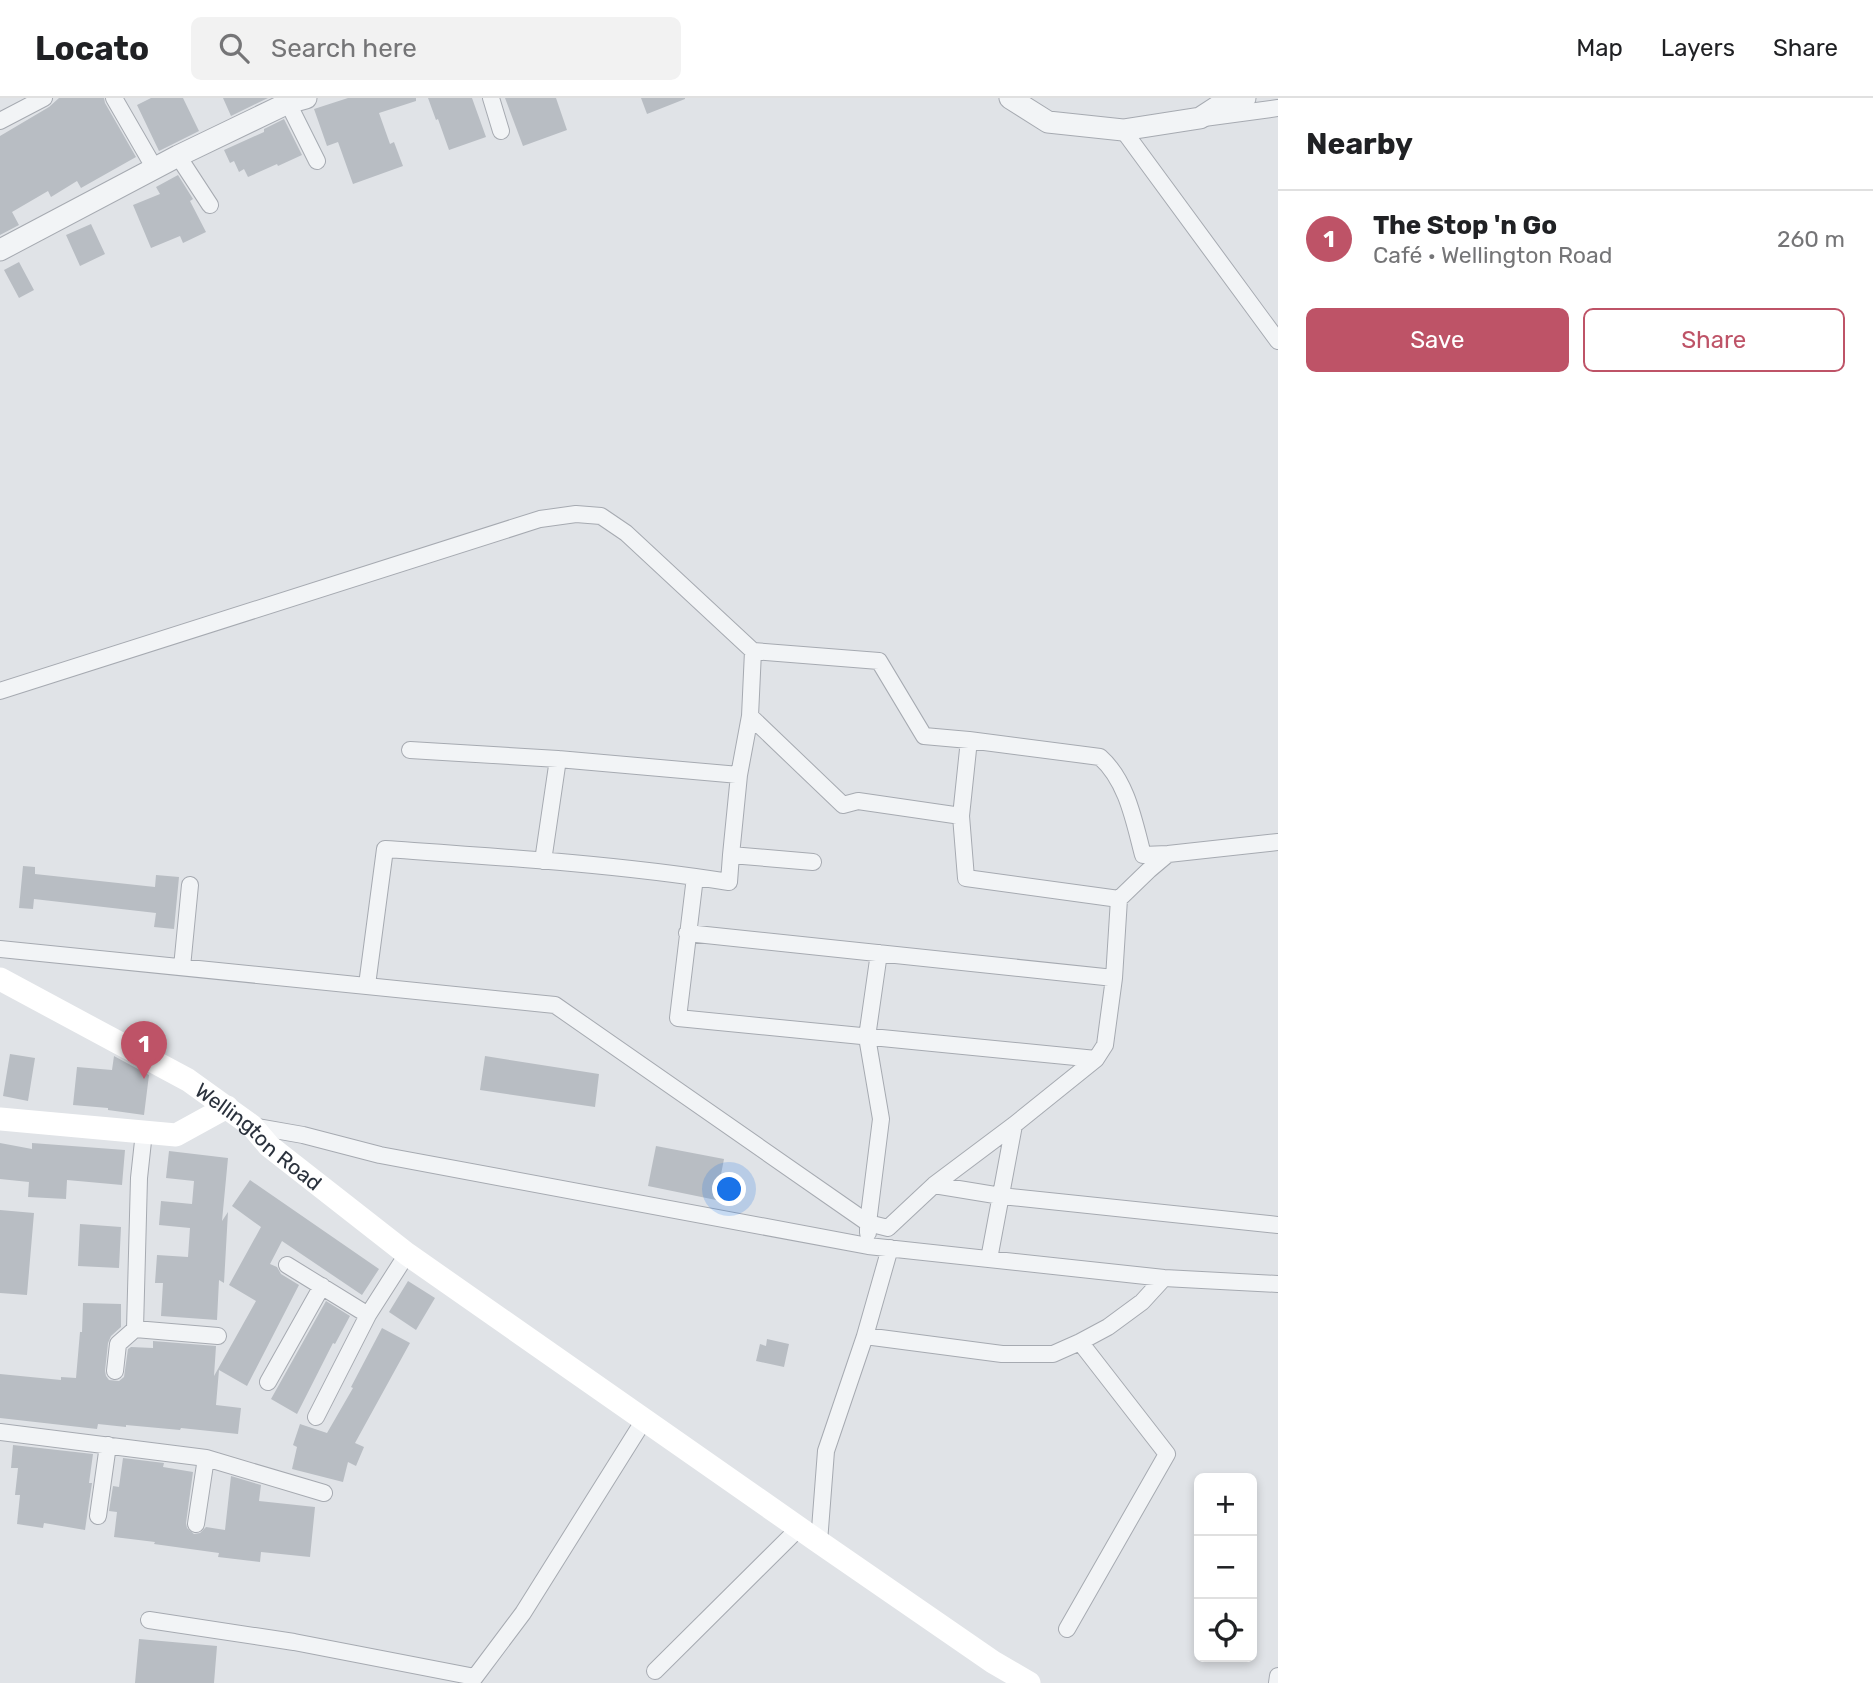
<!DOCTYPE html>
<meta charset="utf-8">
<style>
:root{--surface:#fff;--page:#f2f2f2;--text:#202124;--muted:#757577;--line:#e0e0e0;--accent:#be5367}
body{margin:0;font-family:Rubik,sans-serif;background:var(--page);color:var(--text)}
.controls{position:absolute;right:21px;bottom:21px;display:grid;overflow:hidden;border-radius:10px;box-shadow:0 4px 10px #0003}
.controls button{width:63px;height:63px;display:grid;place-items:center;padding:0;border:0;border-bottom:2px solid var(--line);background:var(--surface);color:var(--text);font:35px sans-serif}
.you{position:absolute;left:730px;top:1092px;width:24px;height:24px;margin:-18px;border:5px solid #fff;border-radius:50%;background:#1a73e8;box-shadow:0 0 0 10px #1a73e833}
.badge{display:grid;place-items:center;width:46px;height:46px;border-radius:50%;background:var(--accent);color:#fff;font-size:23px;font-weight:700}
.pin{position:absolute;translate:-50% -58px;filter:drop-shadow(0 2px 4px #0008)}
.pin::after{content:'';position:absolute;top:37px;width:24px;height:21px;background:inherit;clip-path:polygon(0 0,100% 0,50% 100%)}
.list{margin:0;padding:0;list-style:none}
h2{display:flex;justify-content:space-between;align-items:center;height:91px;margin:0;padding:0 28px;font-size:30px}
h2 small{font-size:23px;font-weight:400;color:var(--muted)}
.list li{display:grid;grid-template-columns:46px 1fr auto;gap:21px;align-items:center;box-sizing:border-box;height:98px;padding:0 28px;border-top:2px solid var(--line)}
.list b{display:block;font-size:26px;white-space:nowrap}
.list p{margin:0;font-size:23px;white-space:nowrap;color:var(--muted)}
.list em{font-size:23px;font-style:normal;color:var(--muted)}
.actions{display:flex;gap:14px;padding:21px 28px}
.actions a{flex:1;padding:16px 0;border:2px solid var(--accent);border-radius:10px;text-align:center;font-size:24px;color:var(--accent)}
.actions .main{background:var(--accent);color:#fff}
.icon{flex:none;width:38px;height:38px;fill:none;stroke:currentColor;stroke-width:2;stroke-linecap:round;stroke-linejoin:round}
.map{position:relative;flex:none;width:1278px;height:1585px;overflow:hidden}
header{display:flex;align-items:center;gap:42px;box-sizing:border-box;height:98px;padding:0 35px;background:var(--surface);border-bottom:2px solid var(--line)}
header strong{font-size:33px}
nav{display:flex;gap:38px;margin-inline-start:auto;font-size:24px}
.search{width:490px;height:63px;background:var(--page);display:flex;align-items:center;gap:18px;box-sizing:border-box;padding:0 24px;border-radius:10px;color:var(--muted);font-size:26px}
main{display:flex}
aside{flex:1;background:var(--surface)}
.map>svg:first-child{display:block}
.building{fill:#b8bdc3}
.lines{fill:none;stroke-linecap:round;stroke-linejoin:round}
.minor-casing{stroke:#a6aab1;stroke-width:18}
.tertiary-casing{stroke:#a6aab1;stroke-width:23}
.minor{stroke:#f2f4f6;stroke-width:16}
.tertiary{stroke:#f2f4f6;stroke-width:21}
.secondary{stroke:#fff;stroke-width:23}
.labels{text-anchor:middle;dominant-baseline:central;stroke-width:6;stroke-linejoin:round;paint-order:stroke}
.street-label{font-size:21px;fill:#2b323d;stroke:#eff2f5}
</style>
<header>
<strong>Locato</strong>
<div class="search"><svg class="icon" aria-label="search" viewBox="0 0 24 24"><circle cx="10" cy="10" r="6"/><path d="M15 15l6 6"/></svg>Search here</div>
<nav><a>Map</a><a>Layers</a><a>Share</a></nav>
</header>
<main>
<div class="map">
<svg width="1278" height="1585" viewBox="0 0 1278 1585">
<rect width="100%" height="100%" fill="#e0e3e7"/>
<!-- building -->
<path class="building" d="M59,0H104L105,5L136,59L81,90L77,83L51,99L48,93L12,114L19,127L0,137V38L49,9Z
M151,0H183L199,33L159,53L137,7Z
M223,0H268L231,18Z
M348,0H416V3L379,15L390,46L394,44L403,68L353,86L338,44L327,48L314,11Z
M428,0H472L486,39L449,52L438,21L436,22Z
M505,0H556L567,32L523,48Z
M641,0H685V1L647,16Z
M284,21L302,57L278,68L277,66L248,79L244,71L239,74L234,63L230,65L224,52L264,34V31Z
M178,77L193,101L190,103L206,134L183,145L180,138L151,150L133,107L160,96L156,89Z
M91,126L105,156L80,168L66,137Z
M19,164L34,192L19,200L4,172Z
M23,768L35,769V776L155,789L156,777L179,779L174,831L154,829L156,815L34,801L33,811L19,810Z
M10,956L35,960L28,1003L3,998Z
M114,958L149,977L144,1017L108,1012V1010L73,1007L77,969L112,972Z
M485,958L599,976L595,1009L480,992Z
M0,1045L32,1051V1045L125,1052L122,1087L67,1082L66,1101L28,1099L29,1084L0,1081Z
M656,1048L724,1061L716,1102L648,1088Z
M169,1053L228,1060L222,1123L228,1114L224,1185L219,1182L217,1222L161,1218L163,1185H155L157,1157L188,1159L190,1130L159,1127L161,1103L192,1106L194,1083L166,1080Z
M250,1082L379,1171L362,1197L282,1143L270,1166L277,1169L281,1176L299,1187L247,1288L219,1272L216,1307L241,1310L238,1336L181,1330L180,1332L126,1327V1329L98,1326L97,1331L0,1320V1276L61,1282V1279L76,1280L80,1234H82L83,1205L121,1206V1229L111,1238L108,1245L105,1273L106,1278L109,1282L119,1283L124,1279L128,1251L131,1249L153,1250V1243L216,1248L214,1278L256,1203L229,1187L261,1129L232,1108Z
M0,1112L34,1115L27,1197L0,1195Z
M80,1126L121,1129L119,1170L78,1168Z
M408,1183L435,1200L416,1232L389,1214Z
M326,1203L350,1218L335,1246L333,1245L297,1316L271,1301Z
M382,1230L410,1245L355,1345L364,1349L356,1368L348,1364L343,1384L292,1371L297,1349L293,1347L300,1326L327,1335L353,1290L351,1289Z
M767,1241L789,1246L784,1269L756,1263L760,1246L766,1248Z
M13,1347L93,1356L89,1385H92L85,1432L44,1425L43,1430L17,1426L20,1397H15L18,1370H11Z
M123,1360L164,1365L163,1369L193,1374L186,1425L187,1430L194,1436L200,1435L206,1429L225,1432L231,1378L261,1387L259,1403L315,1409L310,1459L261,1454L260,1464L218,1459L219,1455L154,1446L155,1444L114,1439L117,1414L109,1413L113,1388L119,1389Z
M139,1541L217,1548L214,1585H135Z"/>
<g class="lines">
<defs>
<path id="minor" d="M114,0L155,71
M491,0L501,33
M288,5L317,63
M1204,20L1278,10
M0,23L44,0
M1123,32L1278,243
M178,58L210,107
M0,593L540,421L576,416L601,418L626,435L753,553L879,563L924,638L969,642L961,718L858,703L843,707L750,618L753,553
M750,618L739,677L731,757L813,764
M969,642L1100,659C1127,683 1134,723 1143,757L1168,756L1278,744
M410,652L558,661L739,677
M961,718L966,780L1119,801
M543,763L558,661
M695,779L678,920L1096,961
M687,835L1114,880
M0,851L555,907L868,1125L881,1021L867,939L879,855
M182,869L190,787
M367,887L385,751C500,759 615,766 729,784L731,757
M252,1028L303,1037L380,1057L868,1148L1164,1180L1278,1186
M934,1087L1001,1098L1278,1127
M868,1135V1125L888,1130L934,1087L1014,1027L1096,961L1105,947L1114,880L1119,801L1149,772L1168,756
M890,1150L865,1238L1002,1256H1053L1080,1244L1108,1229L1142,1204L1164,1180
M989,1161L1014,1027
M287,1167L368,1217
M135,1231L218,1238
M115,1273L118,1246L135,1231L139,1080L144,1034
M268,1284L322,1188
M316,1319L368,1217L407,1156
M0,1334L206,1360L324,1395
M98,1418L108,1347
M196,1426L206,1360
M819,1444L826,1353L865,1238
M149,1522L294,1544L475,1579L523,1515L644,1322
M1067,1531L1167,1356L1080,1244
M655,1573L799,1430
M1277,1585L1278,1578"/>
<path id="tertiary" d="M1010,0L1048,24L1123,32L1200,20L1220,7L1245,0
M0,152L178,58L288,5L306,0"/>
</defs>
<!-- minor casing -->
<use href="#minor" class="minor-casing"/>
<!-- tertiary casing -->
<use href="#tertiary" class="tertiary-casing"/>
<!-- minor -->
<use href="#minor" class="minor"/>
<!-- tertiary -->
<use href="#tertiary" class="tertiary"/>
<!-- secondary -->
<g class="secondary">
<path id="s1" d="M0,881L188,982L252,1028L269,1048L407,1156L819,1444L993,1564L1029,1585"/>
<path d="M0,1021L176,1037L227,1009"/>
</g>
</g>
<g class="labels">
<!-- street labels -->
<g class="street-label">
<text stroke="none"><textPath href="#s1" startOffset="304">Wellington Road</textPath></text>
</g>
</g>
</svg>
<div class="controls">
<button>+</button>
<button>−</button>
<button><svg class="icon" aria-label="locate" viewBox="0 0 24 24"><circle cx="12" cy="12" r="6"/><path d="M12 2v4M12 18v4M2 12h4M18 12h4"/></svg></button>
</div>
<div class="you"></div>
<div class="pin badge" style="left:144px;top:981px">1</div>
</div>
<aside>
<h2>Nearby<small></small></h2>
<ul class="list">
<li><span class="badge">1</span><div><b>The Stop 'n Go</b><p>Café · Wellington Road</p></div><em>260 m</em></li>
</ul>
<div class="actions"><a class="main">Save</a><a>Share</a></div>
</aside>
</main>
